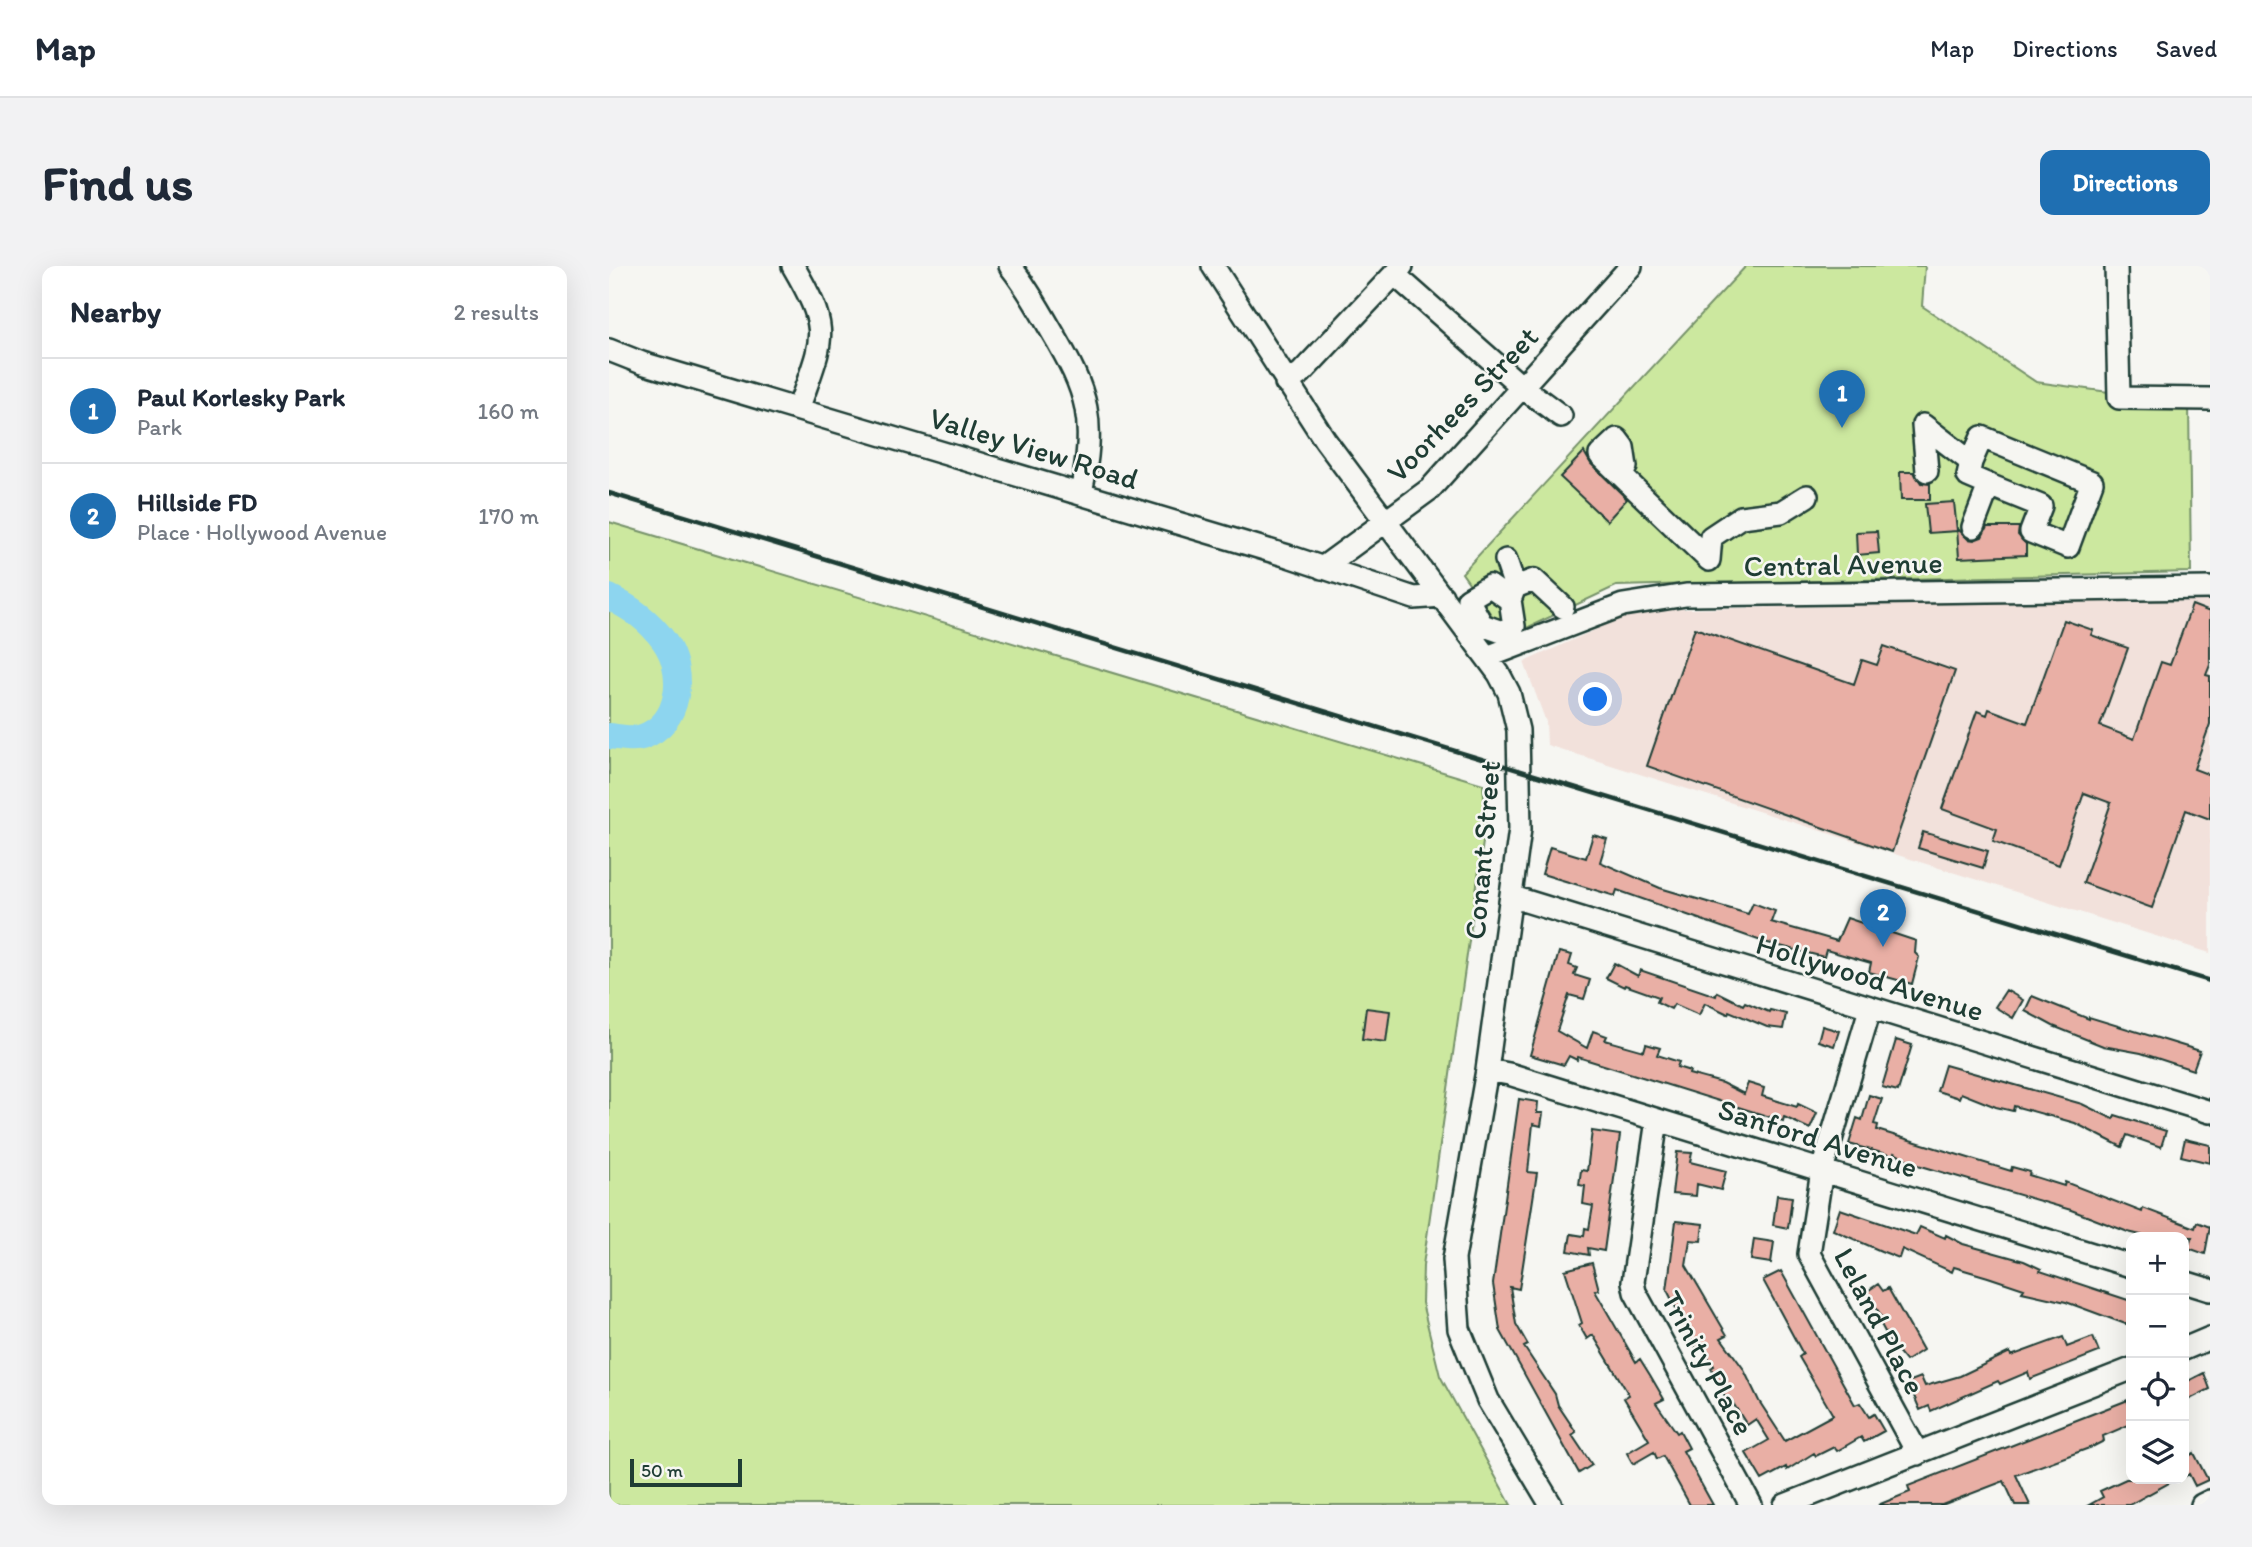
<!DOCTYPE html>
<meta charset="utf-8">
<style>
:root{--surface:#fff;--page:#f2f2f3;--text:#1f2937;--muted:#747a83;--line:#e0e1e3;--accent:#1f6fb2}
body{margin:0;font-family:Itim,sans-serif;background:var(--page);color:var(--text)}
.controls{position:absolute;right:21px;bottom:21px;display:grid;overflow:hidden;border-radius:14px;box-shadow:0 7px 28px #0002}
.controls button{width:63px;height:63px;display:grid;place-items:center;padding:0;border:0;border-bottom:2px solid var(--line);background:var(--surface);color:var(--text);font:35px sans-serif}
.scale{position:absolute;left:21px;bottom:18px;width:112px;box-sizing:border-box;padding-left:7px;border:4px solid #1f3d34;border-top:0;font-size:19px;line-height:24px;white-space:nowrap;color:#1f3d34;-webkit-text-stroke:5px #f6f6f2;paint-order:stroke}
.you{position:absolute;left:987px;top:434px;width:24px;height:24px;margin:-18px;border:5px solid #fff;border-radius:50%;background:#1a73e8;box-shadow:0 0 0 10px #1a73e833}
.badge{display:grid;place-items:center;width:46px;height:46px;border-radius:50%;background:var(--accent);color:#fff;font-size:23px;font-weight:700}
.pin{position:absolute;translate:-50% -58px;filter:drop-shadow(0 2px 4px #0008)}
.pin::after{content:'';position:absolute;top:37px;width:24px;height:21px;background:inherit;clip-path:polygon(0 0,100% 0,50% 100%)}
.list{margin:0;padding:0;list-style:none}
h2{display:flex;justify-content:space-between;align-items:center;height:91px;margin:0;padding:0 28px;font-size:30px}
h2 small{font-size:23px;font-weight:400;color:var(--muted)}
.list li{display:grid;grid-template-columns:46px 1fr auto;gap:21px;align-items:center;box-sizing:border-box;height:105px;padding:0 28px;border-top:2px solid var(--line)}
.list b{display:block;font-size:26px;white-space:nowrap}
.list p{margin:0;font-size:23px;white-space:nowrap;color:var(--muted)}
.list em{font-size:23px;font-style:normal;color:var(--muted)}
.icon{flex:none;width:38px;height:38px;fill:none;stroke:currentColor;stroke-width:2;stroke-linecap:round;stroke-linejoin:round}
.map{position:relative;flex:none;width:1601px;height:1239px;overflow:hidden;border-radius:14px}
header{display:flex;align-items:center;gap:42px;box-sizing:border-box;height:98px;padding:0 35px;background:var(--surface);border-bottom:2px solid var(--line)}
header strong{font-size:33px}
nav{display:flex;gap:38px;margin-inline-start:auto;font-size:24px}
.intro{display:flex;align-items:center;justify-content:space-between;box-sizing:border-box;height:168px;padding:0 42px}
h1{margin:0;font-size:49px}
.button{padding:18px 32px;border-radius:14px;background:var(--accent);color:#fff;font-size:24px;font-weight:700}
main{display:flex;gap:42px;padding:0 42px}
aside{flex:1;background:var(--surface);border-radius:14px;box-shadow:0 7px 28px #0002}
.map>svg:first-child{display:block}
.built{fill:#f2e1db}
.green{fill:#cce89f;stroke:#76926a;stroke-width:2}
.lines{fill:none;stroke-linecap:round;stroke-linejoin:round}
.river{stroke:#8dd5ef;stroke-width:26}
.building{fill:#e9afa5;stroke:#1f3d34;stroke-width:2}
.minor-casing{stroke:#1f3d34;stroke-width:26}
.minor{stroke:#f6f6f2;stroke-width:21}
.rail{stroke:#1f3d34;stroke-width:4.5}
.labels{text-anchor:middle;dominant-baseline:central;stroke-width:5;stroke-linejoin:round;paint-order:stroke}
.street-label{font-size:30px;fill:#1f3d34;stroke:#f6f6f2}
</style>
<header>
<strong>Map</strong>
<nav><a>Map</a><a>Directions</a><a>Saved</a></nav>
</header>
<div class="intro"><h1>Find us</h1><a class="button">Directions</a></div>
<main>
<aside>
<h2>Nearby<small>2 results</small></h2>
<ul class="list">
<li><span class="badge">1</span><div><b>Paul Korlesky Park</b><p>Park</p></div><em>160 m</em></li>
<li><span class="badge">2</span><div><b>Hillside FD</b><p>Place · Hollywood Avenue</p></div><em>170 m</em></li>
</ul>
</aside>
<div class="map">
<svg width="1601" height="1239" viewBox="0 0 1601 1239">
<rect width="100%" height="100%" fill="#f6f6f2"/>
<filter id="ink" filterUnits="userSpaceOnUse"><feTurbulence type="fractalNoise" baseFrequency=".0143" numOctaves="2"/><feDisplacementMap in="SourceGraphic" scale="14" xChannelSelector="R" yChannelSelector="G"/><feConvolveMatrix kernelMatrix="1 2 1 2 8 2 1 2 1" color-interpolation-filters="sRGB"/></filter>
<g filter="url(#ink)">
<!-- built -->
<path class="built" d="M1601,319V687L938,479L937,456L915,396L1030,344L1377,337Z"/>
<!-- green -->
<path class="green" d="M1137,0H1316L1313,40L1427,116L1580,137L1582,306L1007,320L898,371L853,307Z
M0,256L874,518L877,555L814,999L813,1037L831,1110L902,1239H0Z"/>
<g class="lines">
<!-- river -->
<path class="river" d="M0,331C22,342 40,354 55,375C77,406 72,458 33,471C24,474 10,471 0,470"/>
</g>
<!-- building -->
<path class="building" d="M975,186L982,198L1018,233L998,255L951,211Z
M1291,206H1305L1312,217L1321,218V234H1292Z
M1345,236L1348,265L1319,267L1316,238Z
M1378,261H1410L1409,269L1417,278V289L1350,292L1348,262L1359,273L1365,274L1373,271Z
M1268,265L1270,287L1248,289L1247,266Z
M1583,339L1601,346V399L1597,409L1601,410V458L1585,503L1601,509V553L1577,544L1543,642L1474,617L1502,537L1475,527L1450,599L1384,575L1388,563L1333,543L1368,445L1378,449L1380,443L1418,457L1455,354L1484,364L1482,369L1519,382L1491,460L1525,473L1552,396L1561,399Z
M1086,362L1245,418L1253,394L1268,399L1275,380L1346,405L1283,586L1038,500Z
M1314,566L1379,585L1374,602L1309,582Z
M984,569L998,573L991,596L1051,622L1139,648L1144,637L1166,645L1162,656L1228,675L1238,652L1307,675L1306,687L1310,691L1303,718L1260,706L1262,697L1217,684L1215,691L1155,676L1008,624L1006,630L933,608L941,581L977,592Z
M950,686L963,689L960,699L968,702L965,709L981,714L975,733L960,729L948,765L978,782L984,765L998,770L996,774L1035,785L1037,778L1051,782L1048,789L1070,796L1068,801L1081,805L1080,808L1113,817L1135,828L1139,817L1155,822L1153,830L1188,841L1189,838L1208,847L1201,863L1175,851L1174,855L969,791L968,794L960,790L955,799L921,789Z
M1005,697L1029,710L1031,704L1107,730L1108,726L1134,739L1136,736L1160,746L1161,744L1177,748L1174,763L1158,761L1120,745L1119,748L1096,737L1090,749L1065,738L1062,743L1048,736L1050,731L1016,719L1015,721L997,712Z
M1397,724L1414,734L1404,752L1386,741Z
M1423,730L1480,753V751L1591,785L1584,804L1532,787L1494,780L1444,760L1416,745Z
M757,742L781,745L777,776L753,773Z
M1213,760L1230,765L1225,780L1209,775Z
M1287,774L1303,779L1289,825L1273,821Z
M1336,799L1473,838L1504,853L1506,849L1557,865L1552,881L1518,869L1513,881L1466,857L1405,840L1404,845L1387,841L1352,827L1350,832L1328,825Z
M1260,829L1273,833L1265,858L1269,859L1268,864L1402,905L1403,901L1421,906L1420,909L1455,920L1456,916L1533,946L1534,942L1586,962L1588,956L1601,961L1596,988L1579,982L1583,971H1540L1519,966L1462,944L1309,899L1285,887L1284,890L1240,878L1248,852L1253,854Z
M910,833L929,836L928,847H934L932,860L924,858L919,906L928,907L913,1005L910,1023L901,1021L907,1058L919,1079L915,1081L946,1128L949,1139L967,1166L963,1169L983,1199L970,1207L891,1064L884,1018Z
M983,865L1011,869L995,985L979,982L980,989L959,985L962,968L975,970L976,962L980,963L984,940L974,938L976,920L970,919L972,904L978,905Z
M1576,873L1601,879V897L1572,890Z
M1068,886L1083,887L1081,896L1117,905L1112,924L1088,918L1087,930L1063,928Z
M1168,929L1183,931L1179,962L1164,959Z
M1231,943L1307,969L1311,961L1336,972L1337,969L1354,978L1415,995L1432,1003L1431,1005L1522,1035V1060L1457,1036L1413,1026L1415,1023L1379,1011L1345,1001L1343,1006L1293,983L1290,992L1272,985L1224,964Z
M1067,955L1094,958L1092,975L1081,974L1077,999L1118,1069L1112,1072L1134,1102L1150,1135L1176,1175L1224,1149L1190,1091L1194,1088L1154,1014L1172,1005L1246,1139L1251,1137L1260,1151L1265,1148L1275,1165L1255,1176L1252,1171L1228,1185L1225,1181L1207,1190L1205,1187L1178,1204L1177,1201L1153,1214L1137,1187L1160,1174L1147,1153L1138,1159L1120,1131L1117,1133L1102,1102L1105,1100L1093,1082L1088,1084L1058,1024Z
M1145,973L1165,976L1162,997L1142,994Z
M983,997L990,1024L986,1025L1027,1096L1031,1093L1041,1109L1055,1133L1047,1137L1068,1167L1071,1165L1080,1182L1074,1185L1104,1239H1081L1054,1190L1048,1193L1045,1186L1024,1198L1018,1187L1040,1174L1015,1132L1020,1129L984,1069L978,1073L970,1059L973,1057L956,1004Z
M1269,1018L1274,1025L1279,1022L1314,1084L1297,1095L1282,1077L1269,1053L1273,1051L1257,1026Z
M1454,1071L1458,1081L1484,1071L1490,1086L1421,1113L1419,1106L1391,1118L1389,1115L1322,1145L1320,1140L1311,1144L1299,1116L1312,1111L1316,1120L1351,1110L1401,1086L1402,1090Z
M1595,1107L1601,1123L1575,1136V1117Z
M1519,1134L1522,1158L1494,1170L1495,1175L1483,1181L1407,1209L1421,1239H1406L1395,1215L1333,1239H1269L1301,1226L1299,1220Z
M1585,1187L1599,1214L1586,1220L1580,1208L1575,1211V1193Z
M1517,1213H1567L1520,1239H1480L1494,1231L1491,1225Z"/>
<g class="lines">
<defs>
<path id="minor" d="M184,0C223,67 214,71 190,141
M401,0C417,20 429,41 442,64C480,128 487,153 472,227
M604,0L716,174L890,408L900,427L909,464L911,563L878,804L845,993L850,1063L879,1134L942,1239
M1507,0L1510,132L1601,133
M785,8L913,121L952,150
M0,84L33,97L679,290L805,332L833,330
M677,117L692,107L793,0
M1362,196L1373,171L1483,216L1459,281L1422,266L1432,240L1380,219
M1017,201L1014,181L1008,173L991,189L1100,294L1102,271L1132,251L1172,246L1198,230
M1318,205L1314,159L1362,196L1359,210L1380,219L1364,261
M897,294L906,321L898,332L881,320L859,333L873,359L893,366L905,360L901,334L906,321L925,314L954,341
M713,302L821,223L1022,0
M878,391L1014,339L1077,329L1601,322
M904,631L1601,846
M1261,743L1213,904L1200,988L1309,1188
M878,804L900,808L1522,1000
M1048,854L1024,1016L1026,1026L1142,1239
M1575,1016L1601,1024
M1575,1083L1601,1072
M1176,1239L1522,1103
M1593,1239L1601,1235"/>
</defs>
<!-- minor casing -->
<use href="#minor" class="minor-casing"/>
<!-- minor -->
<use href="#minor" class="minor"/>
<!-- rail -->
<path class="rail" d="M0,227L1601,715"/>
</g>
</g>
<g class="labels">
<!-- street labels -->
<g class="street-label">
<text transform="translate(853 138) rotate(-46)">Voorhees Street</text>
<text transform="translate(425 182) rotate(17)">Valley View Road</text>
<text transform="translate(1234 298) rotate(-1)">Central Avenue</text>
<text transform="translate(873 584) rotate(-85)">Conant Street</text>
<text transform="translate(1261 711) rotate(17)">Hollywood Avenue</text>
<text transform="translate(1209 872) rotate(17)">Sanford Avenue</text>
<text transform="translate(1271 1055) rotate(62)">Leland Place</text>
<text transform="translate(1099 1097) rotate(61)">Trinity Place</text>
</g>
</g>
</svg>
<div class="controls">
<button>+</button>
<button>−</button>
<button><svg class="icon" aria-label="locate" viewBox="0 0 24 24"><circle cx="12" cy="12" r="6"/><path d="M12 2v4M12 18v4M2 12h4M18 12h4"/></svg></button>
<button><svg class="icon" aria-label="layers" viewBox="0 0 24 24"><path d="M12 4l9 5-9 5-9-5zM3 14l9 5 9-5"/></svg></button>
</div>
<div class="scale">50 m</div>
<div class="you"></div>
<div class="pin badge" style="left:1233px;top:162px">1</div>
<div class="pin badge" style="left:1274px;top:681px">2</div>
</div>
</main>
